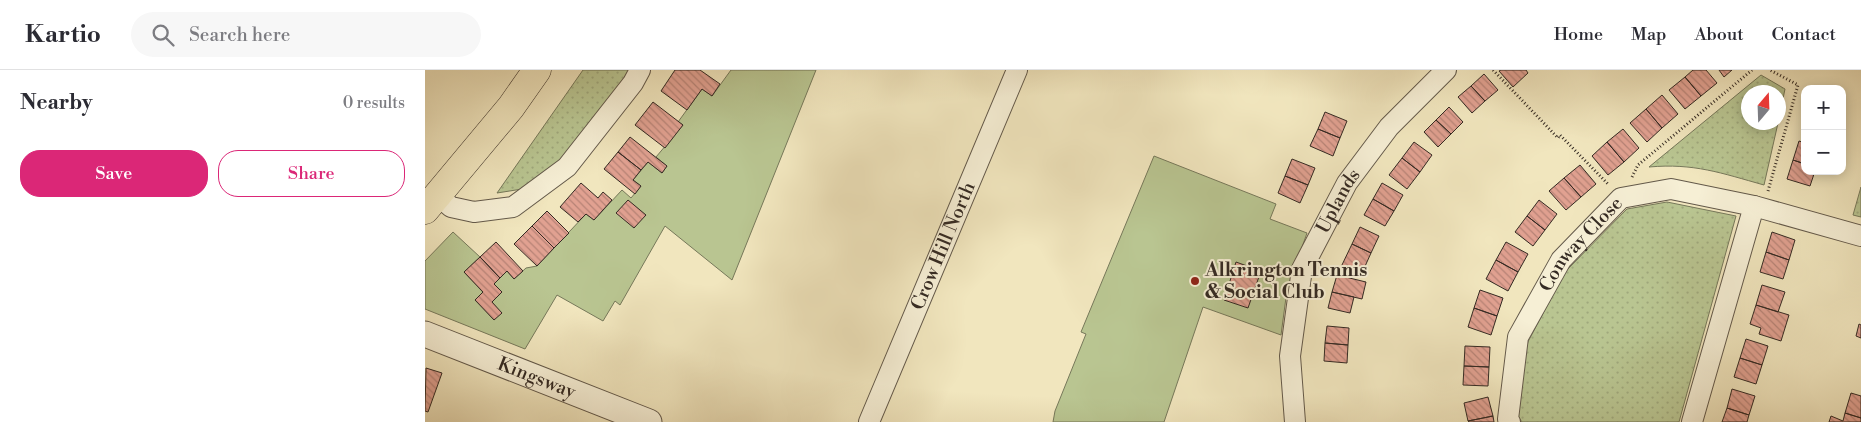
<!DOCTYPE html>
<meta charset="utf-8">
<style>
:root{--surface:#fff;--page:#f7f7f7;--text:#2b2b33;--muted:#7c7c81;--line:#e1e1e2;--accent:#db2777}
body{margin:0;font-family:"Libre Bodoni",serif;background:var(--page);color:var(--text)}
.controls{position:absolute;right:15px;top:15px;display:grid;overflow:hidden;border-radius:10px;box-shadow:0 2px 12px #0003}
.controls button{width:45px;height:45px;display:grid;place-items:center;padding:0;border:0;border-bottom:1px solid var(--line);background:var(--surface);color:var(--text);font:25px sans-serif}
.compass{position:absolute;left:1316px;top:15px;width:45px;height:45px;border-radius:50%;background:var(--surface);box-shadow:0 2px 12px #0003;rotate:19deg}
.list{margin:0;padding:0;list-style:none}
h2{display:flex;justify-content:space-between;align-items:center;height:65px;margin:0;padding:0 20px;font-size:21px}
h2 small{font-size:16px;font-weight:400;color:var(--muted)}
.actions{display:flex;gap:10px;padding:15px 20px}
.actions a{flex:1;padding:11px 0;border:1px solid var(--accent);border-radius:20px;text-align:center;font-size:18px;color:var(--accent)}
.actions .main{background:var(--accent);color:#fff}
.icon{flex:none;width:28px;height:28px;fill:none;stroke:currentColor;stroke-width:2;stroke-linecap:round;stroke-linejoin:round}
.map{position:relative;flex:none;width:1436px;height:352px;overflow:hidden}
header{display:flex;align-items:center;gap:30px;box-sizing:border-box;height:70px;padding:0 25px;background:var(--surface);border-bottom:1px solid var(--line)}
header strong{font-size:24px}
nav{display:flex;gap:28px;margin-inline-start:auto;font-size:18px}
.search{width:350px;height:45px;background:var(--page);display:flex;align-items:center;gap:12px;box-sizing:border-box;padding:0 18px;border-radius:28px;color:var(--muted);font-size:19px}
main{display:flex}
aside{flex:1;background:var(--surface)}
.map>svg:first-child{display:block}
.grass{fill:url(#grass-dots);stroke:#76785a}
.green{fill:#b9c591;stroke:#76785a}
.building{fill:url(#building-back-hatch);stroke:#342a23}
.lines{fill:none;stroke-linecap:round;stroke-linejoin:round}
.minor-casing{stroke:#63594a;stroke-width:22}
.tertiary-casing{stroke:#63594a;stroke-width:27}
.primary-casing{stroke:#342a23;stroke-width:29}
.path{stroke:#342a23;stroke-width:3;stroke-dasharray:1 2.5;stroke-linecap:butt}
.minor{stroke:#f6efd5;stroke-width:20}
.tertiary{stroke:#f6efd5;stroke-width:25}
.primary{stroke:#f1e6be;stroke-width:28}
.poi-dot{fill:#8f2418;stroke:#f6efd5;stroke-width:2}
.labels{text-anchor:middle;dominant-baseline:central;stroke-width:4;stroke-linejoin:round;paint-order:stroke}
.street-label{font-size:19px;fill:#342a23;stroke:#f6efd5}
.poi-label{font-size:19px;font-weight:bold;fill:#342a23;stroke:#f6efd5;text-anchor:start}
</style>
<header>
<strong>Kartio</strong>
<div class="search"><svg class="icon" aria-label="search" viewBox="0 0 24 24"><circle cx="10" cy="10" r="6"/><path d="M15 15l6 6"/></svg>Search here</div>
<nav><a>Home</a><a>Map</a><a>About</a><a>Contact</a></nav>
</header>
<main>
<aside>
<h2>Nearby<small>0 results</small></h2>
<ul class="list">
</ul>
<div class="actions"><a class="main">Save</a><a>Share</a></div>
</aside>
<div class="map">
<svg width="1436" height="352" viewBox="0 0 1436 352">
<defs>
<pattern id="grass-dots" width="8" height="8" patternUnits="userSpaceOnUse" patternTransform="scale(1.25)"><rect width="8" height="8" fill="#b9c591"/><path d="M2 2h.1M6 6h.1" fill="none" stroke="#a0a97d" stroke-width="1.8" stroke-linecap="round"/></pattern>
<pattern id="building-back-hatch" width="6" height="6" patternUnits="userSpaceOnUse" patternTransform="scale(1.25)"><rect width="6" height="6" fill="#e1a191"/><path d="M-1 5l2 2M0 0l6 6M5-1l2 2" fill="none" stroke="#b78376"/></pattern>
</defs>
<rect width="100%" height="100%" fill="#f1e6be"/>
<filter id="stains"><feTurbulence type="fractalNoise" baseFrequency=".004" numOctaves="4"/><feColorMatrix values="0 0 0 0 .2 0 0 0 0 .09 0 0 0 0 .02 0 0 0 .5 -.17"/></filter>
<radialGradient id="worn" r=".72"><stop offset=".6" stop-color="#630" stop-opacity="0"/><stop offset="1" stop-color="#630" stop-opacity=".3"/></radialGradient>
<!-- grass -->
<path class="grass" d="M158,0H210L116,116L72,123Z
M1336,5L1360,19L1354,48V22H1324V52L1353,53L1339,115C1296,103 1269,93 1224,97Z
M1436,117V147L1428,145Z
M1242,132L1311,146L1254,352H1097L1092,345L1097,283L1140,202L1202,139Z"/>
<!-- green -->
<path class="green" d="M306,0H391L307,210L240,156L195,235L190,231L178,251L132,225L100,279L0,239V191L28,162L55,187L39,202L67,232L77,222L69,214L82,201L89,209L101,198L112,196L161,144L169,150L197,120L206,128L216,116L208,110L223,92L237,103L242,96L231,87L258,55L253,52L277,19L287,26Z
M729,86L851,134L845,149L882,163L862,220L856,265L778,237L739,352H628L630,341L661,264L656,262Z"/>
<!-- building -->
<path class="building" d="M250,0H275L295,14L287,26L277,19L262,40L236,21Z
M1076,0H1101L1103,3L1088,17L1074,1Z
M1268,0H1281L1292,13L1276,26L1260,7Z
M1294,0H1307L1299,7Z
M1059,4L1073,20L1060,31L1046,16Z
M1260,7L1276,26L1260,39L1244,20Z
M1046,16L1060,31L1047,43L1033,27Z
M1237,25L1253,44L1237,58L1221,39Z
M228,32L258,55L240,78L210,55Z
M1024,37L1038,52L1026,64L1011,50Z
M1221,39L1237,58L1222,72L1205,53Z
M900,42L922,51L915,68L893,59Z
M1011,50L1026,64L1013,77L999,62Z
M893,59L915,68L908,86L885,76Z
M1198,59L1214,78L1199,92L1182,72Z
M205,67L242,96L237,103L223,92L216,100L193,82Z
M1374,71L1380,73V94L1368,90Z
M989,72L1007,85L995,102L977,88Z
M1182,72L1199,92L1183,105L1167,86Z
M193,82L216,100L208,110L216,116L210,124L179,99Z
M977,88L995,102L982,119L964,105Z
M867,89L890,98L883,115L860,106Z
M1368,90L1380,94V101H1390L1385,116L1362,109Z
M1155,95L1171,114L1156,127L1139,108Z
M860,106L883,115L875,133L853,123Z
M1139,108L1156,127L1141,140L1124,121Z
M156,113L173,128L178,122L187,130L169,150L161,144L153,152L135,137Z
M957,113L978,125L969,141L948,129Z
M948,129L969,141L960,156L939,145Z
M203,130L221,145L209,158L191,143Z
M1114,130L1132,144L1120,160L1102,146Z
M122,141L144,163L129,178L107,156Z
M1102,146L1120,160L1108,176L1090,162Z
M107,156L129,178L112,196L89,174Z
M935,157L954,166L946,183L927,174Z
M1347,162L1370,170L1364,190L1341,182Z
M71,172L98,201L89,209L82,201L75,208L55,187Z
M1081,172L1103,184L1093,202L1071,190Z
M927,174L946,183L937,203L916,197Z
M1341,182L1364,190L1358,209L1335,202Z
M55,187L75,208L69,214L77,222L67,232L77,243L69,250L50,230L58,222L39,202Z
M1071,190L1093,202L1083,221L1061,209Z
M811,192L836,201L823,238L799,230Z
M912,205L941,212L937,229L907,222Z
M1337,215L1360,222L1353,242L1331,235Z
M1055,220L1078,228L1072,246L1049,238Z
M907,222L929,227L925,243L903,238Z
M1331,235L1364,245L1356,271L1334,264L1336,258L1325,254Z
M1049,238L1072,246L1066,265L1043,257Z
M1434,254L1436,255V268L1431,266Z
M902,256L924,258L923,275L900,273Z
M1321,269L1343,276L1337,295L1315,288Z
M900,273L923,275L922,293L899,291Z
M1040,276L1065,277L1064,297L1039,296Z
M1315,288L1337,295L1331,314L1309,307Z
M1039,296L1064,297L1063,316L1038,315Z
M1,298L17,303L3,342L0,341Z
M1307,319L1330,326L1324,345L1302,338Z
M1426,323L1436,326V348L1420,343Z
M1063,327L1068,346L1043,351L1039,333Z
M1302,338L1324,345L1322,352H1297Z
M1420,343L1436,348V352H1404L1406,346L1418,351Z
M1068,346L1069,352H1044L1043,351Z"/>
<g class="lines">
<defs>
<g id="minor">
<path d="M12,125L26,137L49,142L88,137L142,97L208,13L215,0"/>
<path id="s1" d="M444,352L592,0"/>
<path id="s2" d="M870,352L865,286L877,199L922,113L964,57L1021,0"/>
<path id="s3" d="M1085,352L1083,349L1093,267L1136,190L1196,128L1246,119L1329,136L1436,166"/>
<path d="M1267,352L1329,136"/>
</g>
<g id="tertiary">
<path id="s4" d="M0,264L224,352"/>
</g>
<path id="primary" d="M0,140L86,37L112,0"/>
</defs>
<!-- minor casing -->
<use href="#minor" class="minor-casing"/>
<!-- tertiary casing -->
<use href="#tertiary" class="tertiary-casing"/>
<!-- primary casing -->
<use href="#primary" class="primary-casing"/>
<!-- path -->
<path class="path" d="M1068,0L1133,68L1135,65L1184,115
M1207,107L1213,95L1327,0
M1343,121L1373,15L1345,0"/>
<!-- minor -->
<use href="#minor" class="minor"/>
<!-- tertiary -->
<use href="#tertiary" class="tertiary"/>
<!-- primary -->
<use href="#primary" class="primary"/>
</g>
<!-- markers -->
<circle class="poi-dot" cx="770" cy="211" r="5"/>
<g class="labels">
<!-- street labels -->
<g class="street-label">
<text stroke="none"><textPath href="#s2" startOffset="231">Uplands</textPath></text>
<text stroke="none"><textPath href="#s1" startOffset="191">Crow Hill North</textPath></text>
<text stroke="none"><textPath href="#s3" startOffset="199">Conway Close</textPath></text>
<text stroke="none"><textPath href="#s4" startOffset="120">Kingsway</textPath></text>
</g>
<!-- poi labels -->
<g class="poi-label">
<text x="780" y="200">Alkrington Tennis<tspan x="780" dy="22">&amp; Social Club</tspan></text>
</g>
</g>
<rect width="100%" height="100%" filter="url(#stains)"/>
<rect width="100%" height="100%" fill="url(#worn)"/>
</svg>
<div class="controls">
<button>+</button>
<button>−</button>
</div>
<svg class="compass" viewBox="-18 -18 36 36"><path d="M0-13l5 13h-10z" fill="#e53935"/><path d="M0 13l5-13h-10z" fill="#7c7c81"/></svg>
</div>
</main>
